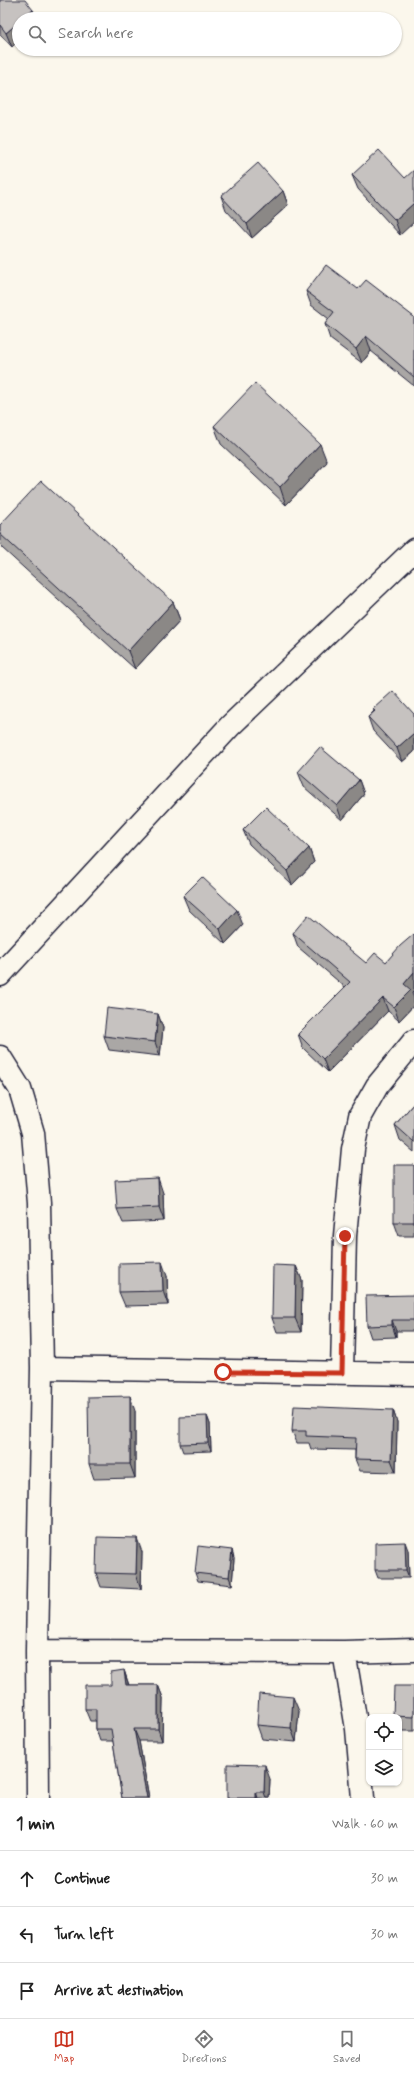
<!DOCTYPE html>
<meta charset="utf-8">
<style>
:root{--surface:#fff;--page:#f6f6f6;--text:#222;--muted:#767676;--line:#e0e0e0;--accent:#c8321e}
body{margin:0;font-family:Mynerve,sans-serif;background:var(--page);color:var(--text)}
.controls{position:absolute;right:12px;bottom:12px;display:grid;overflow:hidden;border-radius:8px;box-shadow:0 1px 3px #0004}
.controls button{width:36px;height:36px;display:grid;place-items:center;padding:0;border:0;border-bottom:1px solid var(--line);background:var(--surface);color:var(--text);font:20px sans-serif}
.stop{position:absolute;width:12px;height:12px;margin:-9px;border:3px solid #c8321e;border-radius:50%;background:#fff}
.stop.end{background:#c8321e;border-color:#fff;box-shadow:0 1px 4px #0008}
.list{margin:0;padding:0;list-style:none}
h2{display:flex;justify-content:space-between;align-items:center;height:52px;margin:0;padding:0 16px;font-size:17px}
h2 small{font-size:13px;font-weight:400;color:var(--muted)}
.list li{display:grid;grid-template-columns:26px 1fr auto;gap:12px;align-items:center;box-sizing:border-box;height:56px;padding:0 16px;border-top:1px solid var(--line)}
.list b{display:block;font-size:15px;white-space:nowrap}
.list em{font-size:13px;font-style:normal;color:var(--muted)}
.icon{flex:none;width:22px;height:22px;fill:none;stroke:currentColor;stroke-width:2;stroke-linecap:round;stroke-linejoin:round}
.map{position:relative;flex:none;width:414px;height:1798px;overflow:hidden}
.search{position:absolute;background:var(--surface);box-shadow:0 1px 3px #0004;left:12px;right:12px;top:12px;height:44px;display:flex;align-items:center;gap:10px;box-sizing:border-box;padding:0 14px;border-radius:22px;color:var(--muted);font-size:15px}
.sheet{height:220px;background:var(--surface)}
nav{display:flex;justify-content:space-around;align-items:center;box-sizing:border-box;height:56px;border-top:1px solid var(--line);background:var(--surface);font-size:11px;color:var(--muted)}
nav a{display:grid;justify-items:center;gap:2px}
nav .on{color:var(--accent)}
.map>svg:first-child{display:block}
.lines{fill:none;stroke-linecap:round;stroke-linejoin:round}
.minor-casing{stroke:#22223b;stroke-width:25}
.minor{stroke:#fbf7ec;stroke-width:22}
.wall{fill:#aaa7a5;stroke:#22223b}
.shaded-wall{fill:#8b8886;stroke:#22223b}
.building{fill:#c6c2c0;stroke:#22223b}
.route{stroke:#c8321e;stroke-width:5}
</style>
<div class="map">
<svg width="414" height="1798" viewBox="0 0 414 1798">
<rect width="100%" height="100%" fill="#fbf7ec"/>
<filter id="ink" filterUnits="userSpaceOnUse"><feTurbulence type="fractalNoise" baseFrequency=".025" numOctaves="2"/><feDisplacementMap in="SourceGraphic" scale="8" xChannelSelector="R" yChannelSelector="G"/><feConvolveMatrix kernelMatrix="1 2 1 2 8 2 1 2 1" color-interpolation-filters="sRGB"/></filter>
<g filter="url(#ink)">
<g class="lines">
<defs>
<path id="minor" d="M0,975L230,726L414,550
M0,1057L20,1089L33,1133L39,1203L42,1368L37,1651L38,1798
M42,1368L414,1374
M342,1373L345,1236L353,1149L360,1116L377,1086L414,1041
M37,1651L344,1652L414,1650
M344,1652L357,1729L363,1798"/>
</defs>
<!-- minor casing -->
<use href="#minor" class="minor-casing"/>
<!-- minor -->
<use href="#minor" class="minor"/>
</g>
<!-- wall -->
<path class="wall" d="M0,0L33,10L37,19H19V40L12,47L0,34Z
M352,175L405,178L400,235L358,189Z
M283,191L288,205L252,238L226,210L221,196Z
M358,289L414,317V386L371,351L362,363L330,339L325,324L329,319L311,305L306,291Z
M214,426L327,462L286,505L221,444Z
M0,525L173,602L180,620L135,669L2,548L0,541Z
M373,709L414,714V752L402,762L373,731L368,717L374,711Z
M298,772L359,780L364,794L342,820L304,787Z
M243,830L309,848L314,862L292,885L249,844Z
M183,896L243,925L225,944L189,910Z
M293,933L366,963L386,962L414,934V991L412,993L414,998V1005L399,1021L388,1011L328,1072L303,1048L298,1034L345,987L298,947Z
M158,1014L163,1028L160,1056L109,1050L104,1036Z
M414,1103V1152L400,1140L395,1125Z
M414,1165V1236H399L394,1222Z
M163,1193L164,1221L123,1223L117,1209Z
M296,1266L302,1280L301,1332H277L272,1318Z
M167,1276L168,1305L125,1306L119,1292Z
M414,1295V1331H396V1337L371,1338L367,1326Z
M393,1410L397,1422L396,1472L360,1471L355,1459V1450L311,1449L309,1443H297L292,1431Z
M135,1411V1478L94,1479L89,1464Z
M207,1416L210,1424L211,1451L183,1452L180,1444Z
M232,1550L234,1558L232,1585L198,1581L195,1573Z
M408,1550L409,1578H378L375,1570Z
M142,1552L141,1589L101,1587L96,1573Z
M124,1670L129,1685H158L163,1698L162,1741H139L149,1798H122L113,1741H100L96,1729V1721H90L85,1709L111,1685Z
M414,1686V1731H399V1717H393V1716Z
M299,1711L296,1742L262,1739L257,1725Z
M270,1779L269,1798H227Z"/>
<!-- shaded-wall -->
<path class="shaded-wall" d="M33,10L37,19H22Z
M19,22V40L12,47L6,33Z
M283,191L288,205L252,238L247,224Z
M414,203V222L400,235L395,220Z
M366,336L371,351L362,363L356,349Z
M320,444L327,462L286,505L280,487Z
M173,602L180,620L135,669L128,651Z
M414,733V752L402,762L397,748Z
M359,780L364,794L342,820L337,806Z
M309,848L314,862L292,885L287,871Z
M237,910L243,925L225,944L220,929Z
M414,972V991L412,993L414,998V1005L399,1021L394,1007L404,984Z
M383,998L388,1011L328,1072L323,1059Z
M158,1014L163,1028L160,1056L155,1042Z
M158,1178L163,1193L164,1221L159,1207Z
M162,1262L167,1276L168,1305L163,1291Z
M296,1266L302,1280L301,1332L295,1318Z
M392,1320L396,1331V1337L392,1325Z
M130,1396L135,1411V1478L130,1464Z
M393,1410L397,1422L396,1472L391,1460Z
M207,1416L210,1424L211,1451L208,1443Z
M137,1538L142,1552L141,1589L136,1574Z
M405,1542L408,1550L409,1578L406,1570Z
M232,1550L234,1558L232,1585L229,1577Z
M124,1670L128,1683L131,1698L126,1685Z
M158,1685L163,1698L162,1741L158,1729Z
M293,1697L299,1711L296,1742L291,1728Z
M134,1729L139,1741L149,1798H147Z
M265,1765L270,1779L269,1798H266L264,1792Z
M256,1792L258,1798H256Z"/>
<!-- building -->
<path class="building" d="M0,0H25L33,10L22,19H19V22L6,33L0,25Z
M379,150L405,178L414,170V203L395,220L352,175Z
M258,163L283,191L247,224L221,196Z
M326,265L358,289L366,280L414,317V377L366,336L356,349L325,324L334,312L306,291Z
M255,383L320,444L280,487L214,426Z
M41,481L173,602L128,651L0,534V525Z
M393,691L414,714V733L397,748L368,717L375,711L373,709Z
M320,747L359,780L337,806L298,772Z
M266,807L309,848L287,871L243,830Z
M202,877L237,910L220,929L183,896Z
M308,915L366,963L375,953L386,962L400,946L414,934V972L404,984L411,990L394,1007L383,998L323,1059L298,1034L350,982L293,933Z
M107,1008L158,1014L155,1042L104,1036Z
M414,1103V1142L395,1125Z
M394,1165H414V1222H394Z
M158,1178L159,1207L117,1209L115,1180Z
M162,1262L163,1291L119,1292V1263Z
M273,1265L296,1266L295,1318H272Z
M414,1295V1320H392V1325L367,1326L366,1296Z
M130,1396V1464H89L88,1397Z
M294,1406L393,1410L391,1460L355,1459L356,1438L306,1436V1431H292Z
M207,1416L208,1443L180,1444V1417Z
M97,1537L137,1538L136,1574L96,1573Z
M405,1542L406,1570H375V1543Z
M198,1546L232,1550L229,1577L195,1573Z
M124,1670L126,1685H158V1729H134L147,1798H122L111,1729H96V1709H85V1685H111V1672Z
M394,1686H414V1717L393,1716Z
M259,1694L293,1697L291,1728L257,1725Z
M227,1764L265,1765L264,1792H256V1798H227Z"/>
</g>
<g class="lines" filter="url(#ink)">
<!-- route -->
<path class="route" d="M223,1372L342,1373L345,1236"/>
</g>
</svg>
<div class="controls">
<button><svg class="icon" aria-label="locate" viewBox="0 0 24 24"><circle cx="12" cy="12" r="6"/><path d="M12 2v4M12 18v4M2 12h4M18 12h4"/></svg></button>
<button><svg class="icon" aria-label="layers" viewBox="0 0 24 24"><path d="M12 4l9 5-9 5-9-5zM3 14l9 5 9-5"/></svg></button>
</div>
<div class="stop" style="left:223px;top:1372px"></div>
<div class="stop end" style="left:345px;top:1236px"></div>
<div class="search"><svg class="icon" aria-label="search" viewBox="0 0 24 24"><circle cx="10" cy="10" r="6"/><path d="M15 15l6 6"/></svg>Search here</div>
</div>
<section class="sheet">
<h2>1 min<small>Walk · 60 m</small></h2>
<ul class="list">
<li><svg class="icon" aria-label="ahead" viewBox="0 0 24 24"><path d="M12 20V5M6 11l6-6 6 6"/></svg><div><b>Continue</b></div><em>30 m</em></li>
<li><svg class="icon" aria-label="left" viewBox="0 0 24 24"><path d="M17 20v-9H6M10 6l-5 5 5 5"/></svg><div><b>Turn left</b></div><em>30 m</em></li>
<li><svg class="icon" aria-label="arrive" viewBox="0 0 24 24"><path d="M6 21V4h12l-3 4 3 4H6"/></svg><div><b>Arrive at destination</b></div></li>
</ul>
</section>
<nav>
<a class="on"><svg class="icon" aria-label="map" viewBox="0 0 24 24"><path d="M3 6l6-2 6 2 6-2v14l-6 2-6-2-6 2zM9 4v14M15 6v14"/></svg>Map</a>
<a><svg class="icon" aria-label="directions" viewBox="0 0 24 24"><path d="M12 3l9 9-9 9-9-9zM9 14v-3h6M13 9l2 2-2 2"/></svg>Directions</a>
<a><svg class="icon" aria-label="saved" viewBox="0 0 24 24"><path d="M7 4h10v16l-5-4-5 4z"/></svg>Saved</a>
</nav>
